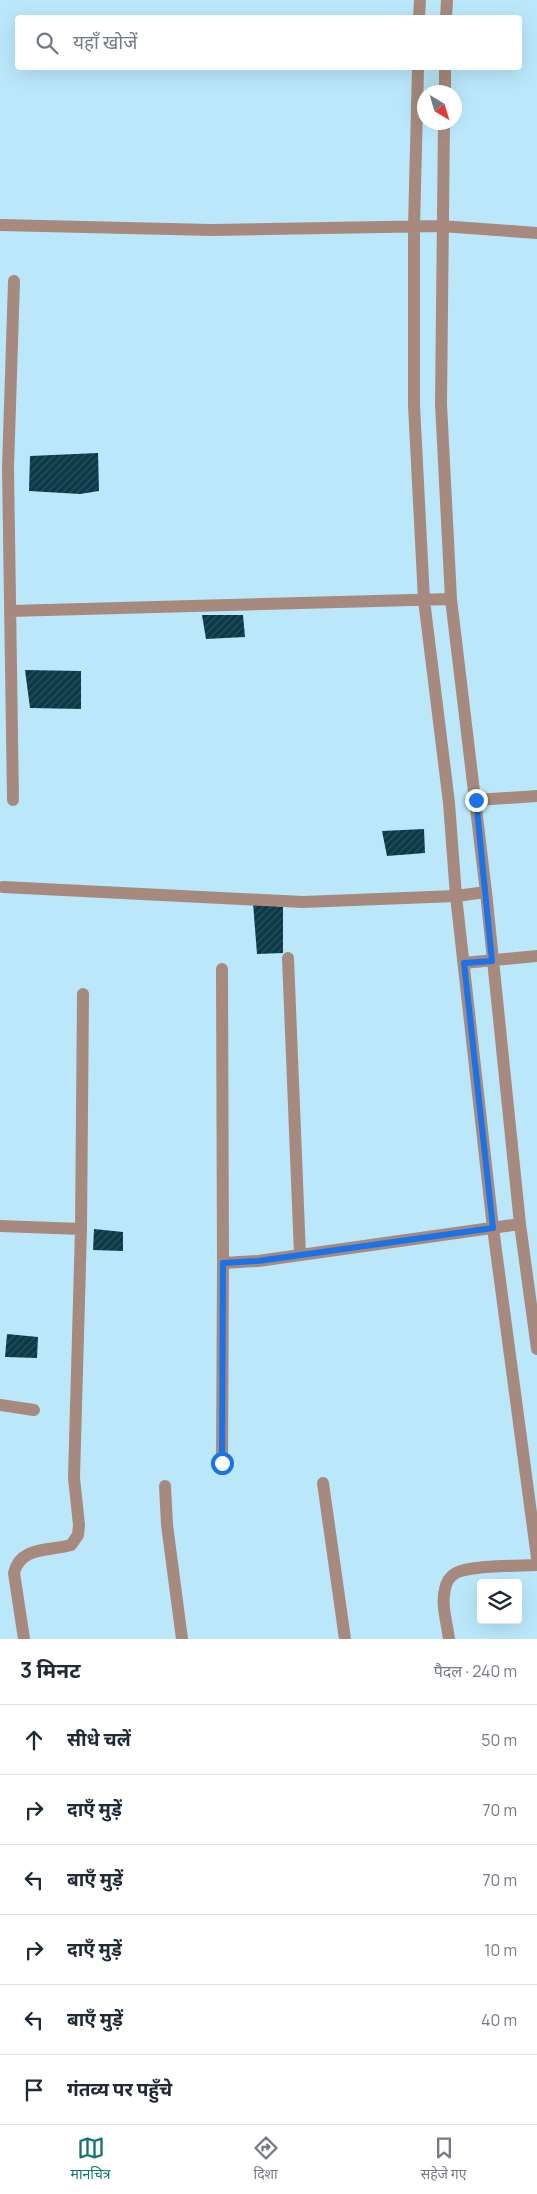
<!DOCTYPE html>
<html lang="hi">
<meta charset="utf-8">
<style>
:root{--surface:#fff;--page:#f6f6f7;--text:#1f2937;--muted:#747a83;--line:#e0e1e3;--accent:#0f766e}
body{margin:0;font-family:Manrope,"Noto Sans Devanagari",sans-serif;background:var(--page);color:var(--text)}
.controls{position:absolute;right:15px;bottom:15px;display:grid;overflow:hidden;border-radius:5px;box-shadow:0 5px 20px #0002}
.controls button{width:45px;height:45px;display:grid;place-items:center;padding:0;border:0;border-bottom:1px solid var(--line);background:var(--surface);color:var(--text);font:25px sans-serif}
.compass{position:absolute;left:417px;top:85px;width:45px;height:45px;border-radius:50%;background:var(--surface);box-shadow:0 5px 20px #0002;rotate:142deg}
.stop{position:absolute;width:15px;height:15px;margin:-11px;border:4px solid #1a73e8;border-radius:50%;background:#fff}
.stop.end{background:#1a73e8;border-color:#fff;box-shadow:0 1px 5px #0008}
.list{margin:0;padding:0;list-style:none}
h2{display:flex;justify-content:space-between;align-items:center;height:65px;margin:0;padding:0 20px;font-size:21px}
h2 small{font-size:16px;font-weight:400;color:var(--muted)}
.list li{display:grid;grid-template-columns:32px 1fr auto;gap:15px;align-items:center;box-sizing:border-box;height:70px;padding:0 20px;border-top:1px solid var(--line)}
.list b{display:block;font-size:19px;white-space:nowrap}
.list em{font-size:16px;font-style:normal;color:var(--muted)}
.icon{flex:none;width:28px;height:28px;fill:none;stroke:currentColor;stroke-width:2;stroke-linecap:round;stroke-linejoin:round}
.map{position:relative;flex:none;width:537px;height:1639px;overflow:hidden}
.search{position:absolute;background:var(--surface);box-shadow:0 5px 20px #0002;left:15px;right:15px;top:15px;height:55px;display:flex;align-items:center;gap:12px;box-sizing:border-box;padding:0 18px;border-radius:5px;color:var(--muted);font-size:19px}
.sheet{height:485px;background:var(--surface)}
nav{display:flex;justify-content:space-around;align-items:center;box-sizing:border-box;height:70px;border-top:1px solid var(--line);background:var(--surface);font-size:14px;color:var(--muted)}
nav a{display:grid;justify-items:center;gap:2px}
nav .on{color:var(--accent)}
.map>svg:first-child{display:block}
.building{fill:url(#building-hatch)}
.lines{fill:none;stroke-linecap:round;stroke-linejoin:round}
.minor{stroke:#a78a7d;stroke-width:12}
.route{stroke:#1a73e8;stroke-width:6}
</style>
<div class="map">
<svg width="537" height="1639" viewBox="0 0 537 1639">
<defs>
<pattern id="building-hatch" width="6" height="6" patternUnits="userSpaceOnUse" patternTransform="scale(1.25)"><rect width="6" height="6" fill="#0b3947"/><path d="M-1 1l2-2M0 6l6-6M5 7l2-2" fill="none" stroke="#2c525e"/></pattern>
</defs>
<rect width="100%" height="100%" fill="#bae8fa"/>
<!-- building -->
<path class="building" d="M98,453L99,491L80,494L29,491L30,456Z
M202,615H243L245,637L206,639Z
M25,670L81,671V709L30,708Z
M424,829L425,853L387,856L382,831Z
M253,903L283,907V953L257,954Z
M94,1229L123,1232V1251L93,1250Z
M7,1334L38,1337L37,1358L5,1357Z"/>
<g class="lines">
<!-- minor -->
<path class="minor" d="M419,18L420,0
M446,18L447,0
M418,68L414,227V405L424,600L449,803L456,896L493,1228L537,1558
M445,92V68
M444,122L441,404L451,599L486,892L520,1224L537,1349
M0,225L211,230L441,226L537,233
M10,611L451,599
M13,800L8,468L14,281
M476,800L537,796
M3,887L303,902L456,896L486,892
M288,958L300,1255
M464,963L537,956
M222,969L223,1263
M0,1226L81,1229
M0,1405L34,1410
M222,1463L223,1263L258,1261L520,1224
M323,1483L345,1639
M165,1486L167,1525L182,1639
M24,1639L14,1573C20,1546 50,1551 71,1545L78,1535L79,1525L74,1478L81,1229L83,994
M449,1639C447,1623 441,1605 445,1589C446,1583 450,1576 456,1573C471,1565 518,1566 537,1565"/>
</g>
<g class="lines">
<!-- route -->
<path class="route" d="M222,1463L223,1263L258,1261L493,1228L464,963L492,961L476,800"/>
</g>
</svg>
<div class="controls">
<button><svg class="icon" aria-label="layers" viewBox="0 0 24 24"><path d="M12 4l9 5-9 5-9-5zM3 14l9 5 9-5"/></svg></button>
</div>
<svg class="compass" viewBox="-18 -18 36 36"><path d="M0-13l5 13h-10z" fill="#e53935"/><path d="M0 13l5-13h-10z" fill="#747a83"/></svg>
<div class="stop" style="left:222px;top:1463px"></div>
<div class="stop end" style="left:476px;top:800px"></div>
<div class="search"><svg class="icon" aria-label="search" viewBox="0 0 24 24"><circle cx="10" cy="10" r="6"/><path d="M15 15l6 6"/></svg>यहाँ खोजें</div>
</div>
<section class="sheet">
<h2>3 मिनट<small>पैदल · 240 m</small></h2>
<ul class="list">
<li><svg class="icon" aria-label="ahead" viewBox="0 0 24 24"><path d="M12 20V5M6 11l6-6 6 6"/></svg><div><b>सीधे चलें</b></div><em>50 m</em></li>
<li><svg class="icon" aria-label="right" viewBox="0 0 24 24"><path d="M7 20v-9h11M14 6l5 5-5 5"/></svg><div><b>दाएँ मुड़ें</b></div><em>70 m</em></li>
<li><svg class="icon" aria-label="left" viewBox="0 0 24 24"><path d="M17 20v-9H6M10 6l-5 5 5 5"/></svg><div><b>बाएँ मुड़ें</b></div><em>70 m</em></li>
<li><svg class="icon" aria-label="right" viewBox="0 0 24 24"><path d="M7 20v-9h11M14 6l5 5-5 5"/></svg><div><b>दाएँ मुड़ें</b></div><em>10 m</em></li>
<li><svg class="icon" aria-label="left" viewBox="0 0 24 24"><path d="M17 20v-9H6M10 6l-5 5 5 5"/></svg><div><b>बाएँ मुड़ें</b></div><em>40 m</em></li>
<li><svg class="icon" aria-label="arrive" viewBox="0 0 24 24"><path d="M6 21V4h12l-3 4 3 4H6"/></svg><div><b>गंतव्य पर पहुँचे</b></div></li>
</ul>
</section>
<nav>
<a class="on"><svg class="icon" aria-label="map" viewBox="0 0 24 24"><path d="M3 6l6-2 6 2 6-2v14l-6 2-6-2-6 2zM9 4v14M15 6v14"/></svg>मानचित्र</a>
<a><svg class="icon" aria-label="directions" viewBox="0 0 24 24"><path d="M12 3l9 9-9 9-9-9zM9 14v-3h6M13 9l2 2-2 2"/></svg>दिशा</a>
<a><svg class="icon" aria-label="saved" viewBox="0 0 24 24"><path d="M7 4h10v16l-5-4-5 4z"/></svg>सहेजे गए</a>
</nav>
